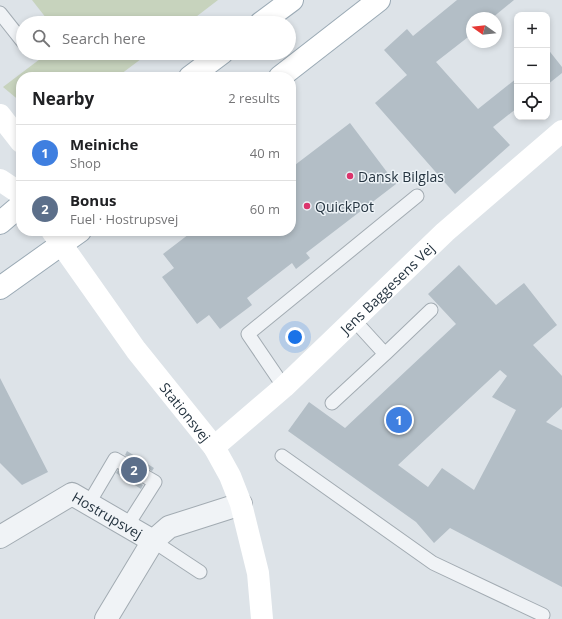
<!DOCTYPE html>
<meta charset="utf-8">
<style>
:root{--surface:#fff;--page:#f6f6f6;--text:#202124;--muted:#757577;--line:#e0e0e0;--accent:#db2777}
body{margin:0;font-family:"Open Sans",sans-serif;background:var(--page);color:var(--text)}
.controls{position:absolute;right:12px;top:12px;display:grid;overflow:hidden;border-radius:8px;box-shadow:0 2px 6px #0003}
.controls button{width:36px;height:36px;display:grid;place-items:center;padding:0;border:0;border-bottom:1px solid var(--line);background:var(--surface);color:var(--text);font:20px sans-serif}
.compass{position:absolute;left:466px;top:12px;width:36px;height:36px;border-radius:50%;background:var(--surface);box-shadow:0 2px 6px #0003;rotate:285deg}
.you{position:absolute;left:295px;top:337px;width:14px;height:14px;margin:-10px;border:3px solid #fff;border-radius:50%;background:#1a73e8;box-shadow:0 0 0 6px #1a73e833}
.badge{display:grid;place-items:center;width:26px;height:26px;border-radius:50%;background:var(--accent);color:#fff;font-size:13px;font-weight:700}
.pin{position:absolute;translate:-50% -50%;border:2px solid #fff;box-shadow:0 1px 4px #0006}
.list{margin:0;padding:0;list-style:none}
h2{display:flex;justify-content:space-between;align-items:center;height:52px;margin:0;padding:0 16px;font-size:17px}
h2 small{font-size:13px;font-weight:400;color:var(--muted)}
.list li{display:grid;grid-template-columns:26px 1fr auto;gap:12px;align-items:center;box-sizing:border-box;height:56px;padding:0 16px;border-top:1px solid var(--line)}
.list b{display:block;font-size:15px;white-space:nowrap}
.list p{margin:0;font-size:13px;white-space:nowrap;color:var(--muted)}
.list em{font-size:13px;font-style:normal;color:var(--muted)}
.icon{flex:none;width:22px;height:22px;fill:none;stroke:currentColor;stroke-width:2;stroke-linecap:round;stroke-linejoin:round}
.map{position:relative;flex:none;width:562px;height:619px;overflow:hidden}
.search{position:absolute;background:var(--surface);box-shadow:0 2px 6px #0003;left:16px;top:16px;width:280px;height:44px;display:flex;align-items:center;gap:10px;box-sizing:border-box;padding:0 14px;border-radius:22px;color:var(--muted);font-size:15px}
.panel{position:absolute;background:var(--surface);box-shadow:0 2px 6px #0003;left:16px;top:72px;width:280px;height:164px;border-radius:16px}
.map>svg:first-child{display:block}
.green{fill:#c7d3bd}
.building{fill:#b3bec6;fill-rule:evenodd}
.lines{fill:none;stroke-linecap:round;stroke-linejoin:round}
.lane-casing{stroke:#a2abb2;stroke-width:15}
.street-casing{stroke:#a2abb2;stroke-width:24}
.primary-casing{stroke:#9baab5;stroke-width:24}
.lane{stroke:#f0f3f6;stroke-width:13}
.street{stroke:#f0f3f6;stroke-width:22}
.secondary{stroke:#fff;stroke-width:22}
.primary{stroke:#fff;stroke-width:22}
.poi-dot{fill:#db346c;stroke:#ecf2f6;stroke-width:1.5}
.labels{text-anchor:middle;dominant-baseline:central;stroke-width:3;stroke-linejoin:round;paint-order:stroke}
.poi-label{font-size:14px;fill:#253440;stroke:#ecf2f6;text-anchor:start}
.street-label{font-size:14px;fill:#253440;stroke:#ecf2f6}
</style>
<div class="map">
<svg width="562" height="619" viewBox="0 0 562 619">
<rect width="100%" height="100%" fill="#dde3e8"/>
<!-- green -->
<path class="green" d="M32,0H218L188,23H50Z
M48,53H149L117,77H21V102L3,87Z"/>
<!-- building -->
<path class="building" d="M457,0H514L492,18H472V34L436,62L478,109L517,78V108L493,127L510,145L455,194L375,103L407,75L384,50L407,29L413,36Z
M547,48L562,67V73L547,85Z
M350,123L396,184L306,253L310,258L296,269L292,263L247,298L252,305L220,329L209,315L197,324L162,277L174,268L163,254L193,231H291V168Z
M459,265L496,305L524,283L557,325L533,345L562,376V407L546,422L562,430V587L450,528L434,543L416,522L288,431L309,402L345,428L456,324L428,294ZM500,370L507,376L492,397L516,410L474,490L442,468L428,487L398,465Z
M0,378L48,472L22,485L0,463Z
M127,451L154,468L152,471L125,455Z
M118,470L143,485L141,489L116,473Z"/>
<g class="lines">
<defs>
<path id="lane" d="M0,13L23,42
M385,354L431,310
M284,387L248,334L417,196
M332,403L385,354L354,320
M282,456L433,563L543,615
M89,503L115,459L155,482L127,526
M153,541L200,572"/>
<g id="street">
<path id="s1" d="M0,537L72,494L153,541"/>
<path d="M106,619L153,541L169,527L241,504"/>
</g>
<path id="primary" d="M261,23L292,0
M190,77L222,53
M280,77L379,0
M0,223L21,205
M0,288L80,231"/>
</defs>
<!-- lane casing -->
<use href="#lane" class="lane-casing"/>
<!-- street casing -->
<use href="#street" class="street-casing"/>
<!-- primary casing -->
<use href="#primary" class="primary-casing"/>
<!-- lane -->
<use href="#lane" class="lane"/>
<!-- street -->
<use href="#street" class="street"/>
<!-- secondary -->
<g class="secondary">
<path d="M0,115L21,142"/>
<path d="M0,180L21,194"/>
<path id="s2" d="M52,231L136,350L214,447L230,476L241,504L258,573L262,619"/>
<path id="s3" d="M214,447L284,387L445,232L562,131"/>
</g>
<!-- primary -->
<use href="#primary" class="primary"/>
</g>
<!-- markers -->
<g class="poi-dot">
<circle cx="350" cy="176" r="4"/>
<circle cx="307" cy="206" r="4"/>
</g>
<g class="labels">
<!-- poi labels -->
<g class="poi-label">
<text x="358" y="176">Dansk Bilglas</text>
<text x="315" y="206">QuickPot</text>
</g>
<!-- street labels -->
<g class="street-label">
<text stroke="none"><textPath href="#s3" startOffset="235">Jens Baggesens Vej</textPath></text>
<text stroke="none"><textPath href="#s2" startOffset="225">Stationsvej</textPath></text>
<text stroke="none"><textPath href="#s1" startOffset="125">Hostrupsvej</textPath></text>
</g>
</g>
</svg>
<div class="controls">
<button>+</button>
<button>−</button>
<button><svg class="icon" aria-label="locate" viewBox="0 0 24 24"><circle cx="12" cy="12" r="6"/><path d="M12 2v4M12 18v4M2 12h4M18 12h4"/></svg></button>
</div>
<svg class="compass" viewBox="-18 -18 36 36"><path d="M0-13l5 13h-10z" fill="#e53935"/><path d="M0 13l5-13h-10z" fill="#757577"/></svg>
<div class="you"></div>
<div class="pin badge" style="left:399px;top:420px;background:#3f7fe0">1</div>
<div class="pin badge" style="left:134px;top:470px;background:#5c6f8a">2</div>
<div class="search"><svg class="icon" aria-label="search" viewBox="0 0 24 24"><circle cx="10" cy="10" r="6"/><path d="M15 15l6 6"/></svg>Search here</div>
<section class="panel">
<h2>Nearby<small>2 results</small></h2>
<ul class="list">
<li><span class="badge" style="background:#3f7fe0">1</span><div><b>Meiniche</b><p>Shop</p></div><em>40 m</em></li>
<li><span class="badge" style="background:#5c6f8a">2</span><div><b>Bonus</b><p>Fuel · Hostrupsvej</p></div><em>60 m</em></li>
</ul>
</section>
</div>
